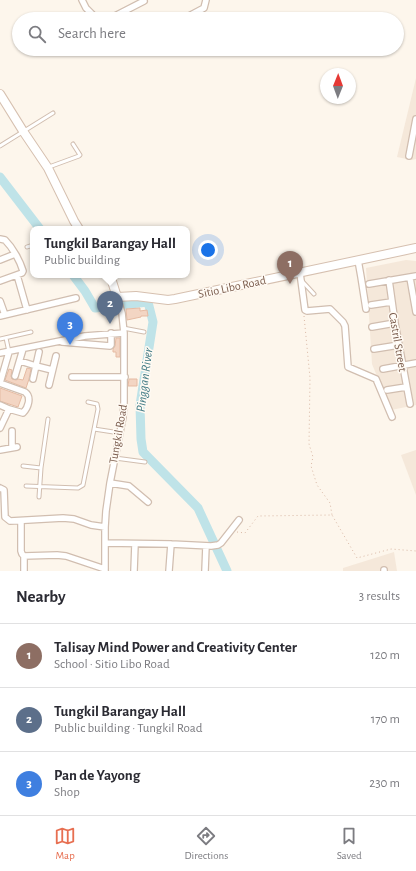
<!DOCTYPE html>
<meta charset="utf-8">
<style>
:root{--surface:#fff;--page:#f7f7f7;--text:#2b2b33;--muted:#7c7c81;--line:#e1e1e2;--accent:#e76f51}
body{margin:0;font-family:"Alegreya Sans",sans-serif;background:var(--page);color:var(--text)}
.compass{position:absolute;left:320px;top:68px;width:36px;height:36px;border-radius:50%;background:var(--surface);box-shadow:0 1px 3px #0004;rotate:1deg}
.you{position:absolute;left:208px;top:250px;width:14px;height:14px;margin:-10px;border:3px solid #fff;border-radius:50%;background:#1a73e8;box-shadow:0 0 0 6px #1a73e833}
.badge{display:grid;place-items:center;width:26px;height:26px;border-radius:50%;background:var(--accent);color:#fff;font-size:13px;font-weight:700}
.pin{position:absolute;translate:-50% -33px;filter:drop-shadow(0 1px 2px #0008)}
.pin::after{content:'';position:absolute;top:21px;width:14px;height:12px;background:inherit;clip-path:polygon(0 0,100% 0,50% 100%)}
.popup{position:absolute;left:30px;top:226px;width:160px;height:52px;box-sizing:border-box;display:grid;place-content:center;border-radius:8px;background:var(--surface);filter:drop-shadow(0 1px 3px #0005);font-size:13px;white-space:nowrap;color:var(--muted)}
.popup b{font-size:15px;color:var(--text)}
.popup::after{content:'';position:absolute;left:50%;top:100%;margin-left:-8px;border:8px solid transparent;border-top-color:var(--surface)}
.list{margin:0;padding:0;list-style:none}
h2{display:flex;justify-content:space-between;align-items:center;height:52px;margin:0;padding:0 16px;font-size:17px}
h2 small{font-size:13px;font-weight:400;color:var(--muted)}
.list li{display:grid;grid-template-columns:26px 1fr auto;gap:12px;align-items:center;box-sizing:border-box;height:64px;padding:0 16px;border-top:1px solid var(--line)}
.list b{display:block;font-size:15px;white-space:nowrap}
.list p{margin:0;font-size:13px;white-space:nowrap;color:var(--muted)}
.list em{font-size:13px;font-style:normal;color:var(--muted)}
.icon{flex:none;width:22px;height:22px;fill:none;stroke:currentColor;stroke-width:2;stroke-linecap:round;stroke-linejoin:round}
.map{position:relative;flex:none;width:416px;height:571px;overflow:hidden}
.search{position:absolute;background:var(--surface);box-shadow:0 1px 3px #0004;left:12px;right:12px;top:12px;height:44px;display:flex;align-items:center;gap:10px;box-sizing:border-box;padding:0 14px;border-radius:22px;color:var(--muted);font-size:15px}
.sheet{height:244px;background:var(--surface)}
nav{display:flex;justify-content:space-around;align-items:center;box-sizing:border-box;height:56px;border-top:1px solid var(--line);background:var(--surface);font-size:11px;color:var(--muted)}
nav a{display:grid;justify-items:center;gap:2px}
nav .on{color:var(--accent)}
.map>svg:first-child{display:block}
.residential{fill:#f5e8da}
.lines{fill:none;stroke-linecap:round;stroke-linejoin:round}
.river{stroke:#bfe3e8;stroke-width:9}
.building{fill:#f3d5c3;stroke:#e6bba3}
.lane-casing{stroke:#d1beb0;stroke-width:5}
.street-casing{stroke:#d1beb0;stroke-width:8}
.secondary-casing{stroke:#d6c0b0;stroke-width:10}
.path{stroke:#d9b8a5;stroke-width:1;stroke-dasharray:1 3;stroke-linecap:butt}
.lane{stroke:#fff;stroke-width:3}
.street{stroke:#fff;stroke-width:5.5}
.secondary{stroke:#fff;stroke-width:8}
.labels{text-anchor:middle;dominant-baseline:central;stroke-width:3;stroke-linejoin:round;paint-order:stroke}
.street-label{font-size:12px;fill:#7a5c4d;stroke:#fffaf3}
.water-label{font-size:13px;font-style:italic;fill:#437c86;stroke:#fffaf3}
</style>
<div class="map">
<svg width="416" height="571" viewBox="0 0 416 571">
<rect width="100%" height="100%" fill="#fdf6ec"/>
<!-- residential -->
<path class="residential" d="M416,78V159L412,160L397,157Z
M406,260L416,261V405L391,410L372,364L366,268Z
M416,450V495L401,455Z
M394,552L397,571H343V568Z"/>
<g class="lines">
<!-- river -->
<path class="river" d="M0,177L40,229
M73,275L85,291L95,308L148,302L153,322L140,405L141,439L143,452L198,508L227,571"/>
</g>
<!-- building -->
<path class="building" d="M140,308V311L147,310L148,316H141V317L127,320L126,309Z
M116,338H120V357H116V352H113V349L115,346Z
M27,368L31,369L29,379L26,388L5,380L9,369L12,370L11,376L12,379L16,380L18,379L23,380Z
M129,379H137V386H128Z
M0,388L22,396L18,407L0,401Z"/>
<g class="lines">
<defs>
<path id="lane" d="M0,146L53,113
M49,167L79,156L80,155L73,144
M27,247L33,245
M302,281L314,294
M123,328L144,332
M6,338L9,352
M0,339L31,332
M94,429L120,433
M115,458L145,462
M23,466L41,468
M26,486L78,488L83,485L98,409L97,404L88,402
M39,497L41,468L48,419"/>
<path id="street" d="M82,0L86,8L97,19
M109,19L144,1
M186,19L187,17L204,8L206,0
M201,49L202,52
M409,156L416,119
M0,239L5,240C13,248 20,261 23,271L22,273L0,281
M0,260L15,254
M358,260L361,277L366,309
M300,273L305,310L307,311L330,309L343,322L345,326L348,367L376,379L392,417
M17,275L27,310
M410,278L416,312
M389,280L395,323L410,404
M369,284L416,276
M0,301L5,315
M371,305L391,302
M0,316L76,298
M372,327L395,323
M62,342L110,346L111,345V333
M374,349L399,345
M0,353L85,336L124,333
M20,361L36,366L52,370
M383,369L416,363
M15,376L23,349
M72,377H125
M33,379L39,352
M0,383L25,392C32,397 28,408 23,413L9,409L0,405
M0,383L9,352
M49,385L56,356
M387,390L406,387
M0,428L9,409
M12,448V431
M0,450L17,447
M110,483L129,486L148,502
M0,488L4,490L5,517L10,521L63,518L74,519L91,525L105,527
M21,521V551L22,554L24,556V571
M105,543L171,544L211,546L218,545L221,543L239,520
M24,556L57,555L66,556L105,569
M105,571V527L106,511L110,483L123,417L124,402V333L122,313L117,297
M134,571L135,544
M169,571L171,544
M205,571L206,546
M384,571V570"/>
<path id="secondary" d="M0,94L23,131L48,168L74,221L79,229
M110,275L117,297L136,296L168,300L175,299L416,248"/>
</defs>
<!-- lane casing -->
<use href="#lane" class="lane-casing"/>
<!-- street casing -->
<use href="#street" class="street-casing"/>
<!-- secondary casing -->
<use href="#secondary" class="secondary-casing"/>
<!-- path -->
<path class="path" d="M304,316L310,378L309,444L313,457L311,466L317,485L330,503L332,515
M237,532L245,533L258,516L332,515L357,558L391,549L416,551"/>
<!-- lane -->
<use href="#lane" class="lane"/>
<!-- street -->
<use href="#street" class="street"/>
<!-- secondary -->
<use href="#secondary" class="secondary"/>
</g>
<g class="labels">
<!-- street labels -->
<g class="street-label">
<text transform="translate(232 287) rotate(-12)">Sitio Libo Road</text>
<text transform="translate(398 342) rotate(80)">Castril Street</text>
<text transform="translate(118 434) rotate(-80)">Tungkil Road</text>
</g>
<!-- water labels -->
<g class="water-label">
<text transform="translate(145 380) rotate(-83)">Pinggan River</text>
</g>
</g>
</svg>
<svg class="compass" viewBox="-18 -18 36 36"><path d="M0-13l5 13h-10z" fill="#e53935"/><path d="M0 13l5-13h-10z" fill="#7c7c81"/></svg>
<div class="you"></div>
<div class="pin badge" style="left:290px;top:284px;background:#8d6e63">1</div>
<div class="pin badge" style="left:110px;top:324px;background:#5c6f8a">2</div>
<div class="popup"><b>Tungkil Barangay Hall</b>Public building</div>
<div class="pin badge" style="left:70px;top:345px;background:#3f7fe0">3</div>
<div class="search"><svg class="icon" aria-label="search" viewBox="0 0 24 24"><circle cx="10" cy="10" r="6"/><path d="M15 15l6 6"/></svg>Search here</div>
</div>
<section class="sheet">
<h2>Nearby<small>3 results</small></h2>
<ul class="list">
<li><span class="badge" style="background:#8d6e63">1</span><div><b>Talisay Mind Power and Creativity Center</b><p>School · Sitio Libo Road</p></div><em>120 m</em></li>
<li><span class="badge" style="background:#5c6f8a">2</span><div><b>Tungkil Barangay Hall</b><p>Public building · Tungkil Road</p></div><em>170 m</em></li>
<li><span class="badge" style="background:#3f7fe0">3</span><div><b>Pan de Yayong</b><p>Shop</p></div><em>230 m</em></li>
</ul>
</section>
<nav>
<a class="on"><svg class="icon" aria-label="map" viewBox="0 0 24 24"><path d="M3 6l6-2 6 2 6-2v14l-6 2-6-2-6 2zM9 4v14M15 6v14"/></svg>Map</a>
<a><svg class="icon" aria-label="directions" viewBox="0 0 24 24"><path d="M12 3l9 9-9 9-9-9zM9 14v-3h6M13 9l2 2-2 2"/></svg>Directions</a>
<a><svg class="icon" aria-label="saved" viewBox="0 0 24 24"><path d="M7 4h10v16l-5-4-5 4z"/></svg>Saved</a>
</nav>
